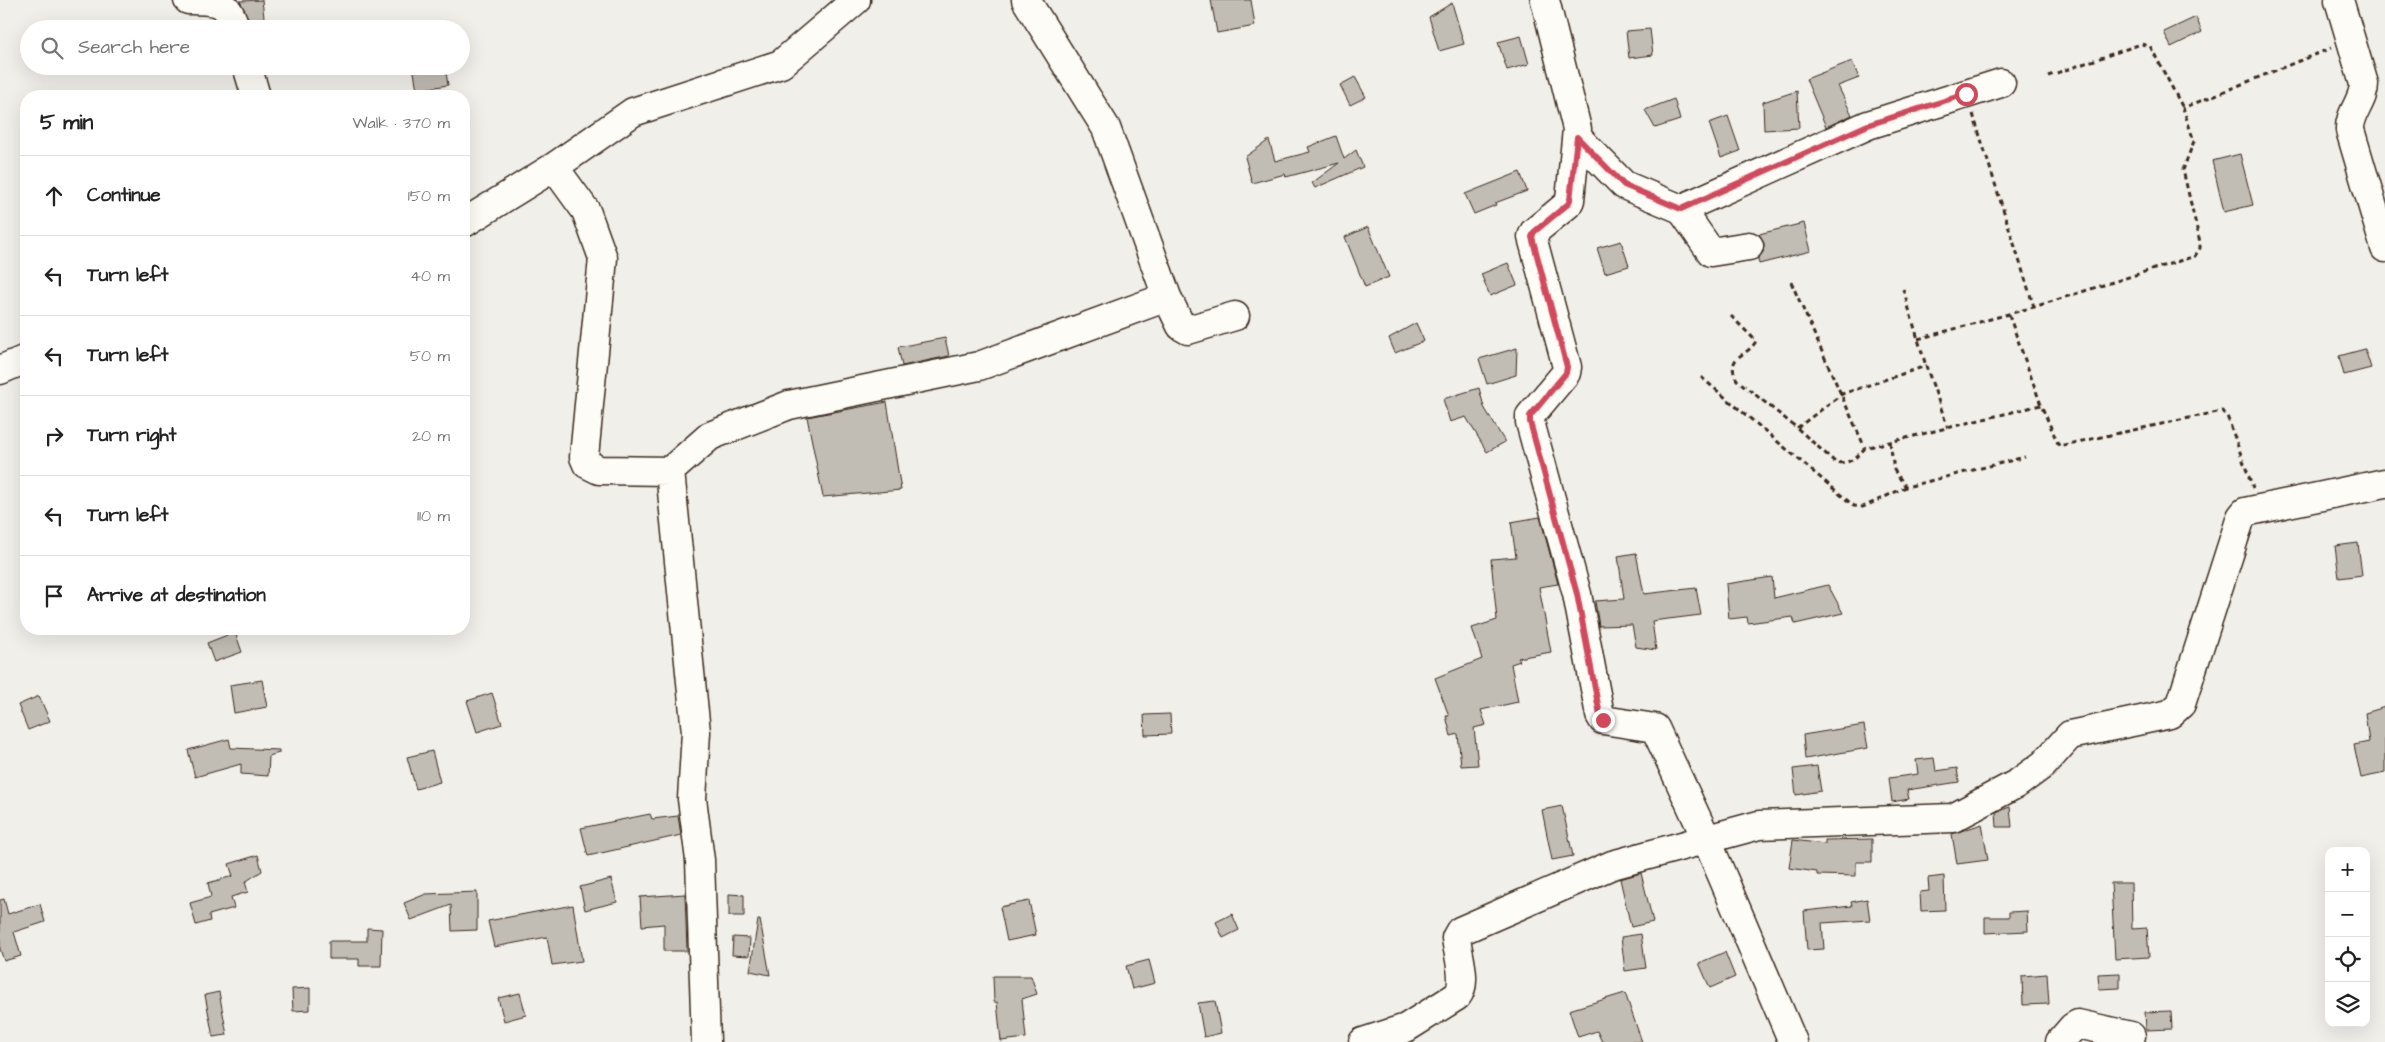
<!DOCTYPE html>
<meta charset="utf-8">
<style>
:root{--surface:#fff;--page:#f2f2f2;--text:#222;--muted:#767676;--line:#e0e0e0}
body{margin:0;font-family:"Architects Daughter",sans-serif;background:var(--page);color:var(--text)}
.controls{position:absolute;right:15px;bottom:15px;display:grid;overflow:hidden;border-radius:10px;box-shadow:0 5px 20px #0002}
.controls button{width:45px;height:45px;display:grid;place-items:center;padding:0;border:0;border-bottom:1px solid var(--line);background:var(--surface);color:var(--text);font:25px sans-serif}
.stop{position:absolute;width:15px;height:15px;margin:-11px;border:4px solid #d1495b;border-radius:50%;background:#fff}
.stop.end{background:#d1495b;border-color:#fff;box-shadow:0 1px 5px #0008}
.list{margin:0;padding:0;list-style:none}
h2{display:flex;justify-content:space-between;align-items:center;height:65px;margin:0;padding:0 20px;font-size:21px}
h2 small{font-size:16px;font-weight:400;color:var(--muted)}
.list li{display:grid;grid-template-columns:32px 1fr auto;gap:15px;align-items:center;box-sizing:border-box;height:80px;padding:0 20px;border-top:1px solid var(--line)}
.list b{display:block;font-size:19px;white-space:nowrap}
.list em{font-size:16px;font-style:normal;color:var(--muted)}
.icon{flex:none;width:28px;height:28px;fill:none;stroke:currentColor;stroke-width:2;stroke-linecap:round;stroke-linejoin:round}
.map{position:relative;flex:none;width:2385px;height:1042px;overflow:hidden}
.search{position:absolute;background:var(--surface);box-shadow:0 5px 20px #0002;left:20px;top:20px;width:450px;height:55px;display:flex;align-items:center;gap:12px;box-sizing:border-box;padding:0 18px;border-radius:28px;color:var(--muted);font-size:19px}
.panel{position:absolute;background:var(--surface);box-shadow:0 5px 20px #0002;left:20px;top:90px;width:450px;height:545px;border-radius:20px}
.map>svg:first-child{display:block}
.building{fill:#c1bcb4;stroke:#3b2a1e}
.lines{fill:none;stroke-linecap:round;stroke-linejoin:round}
.minor-casing{stroke:#3b2a1e;stroke-width:31}
.path{stroke:#3b2a1e;stroke-width:3;stroke-dasharray:5 4;stroke-linecap:butt}
.minor{stroke:#fdfcf7;stroke-width:28}
.route{stroke:#d1495b;stroke-width:6}
</style>
<div class="map">
<svg width="2385" height="1042" viewBox="0 0 2385 1042">
<rect width="100%" height="100%" fill="#f1efea"/>
<filter id="ink" filterUnits="userSpaceOnUse"><feTurbulence type="fractalNoise" baseFrequency=".02" numOctaves="2"/><feDisplacementMap in="SourceGraphic" scale="10" xChannelSelector="R" yChannelSelector="G"/><feConvolveMatrix kernelMatrix="1 2 1 2 8 2 1 2 1" color-interpolation-filters="sRGB"/></filter>
<g filter="url(#ink)">
<!-- building -->
<path class="building" d="M262,0L265,26L251,28L240,1Z
M1211,0H1251L1255,26L1217,33Z
M1452,3L1464,44L1439,51L1429,17Z
M2196,17L2202,32L2171,47L2164,32Z
M1650,29L1653,55L1629,58L1626,31Z
M1521,36L1529,64L1507,70L1498,42Z
M1852,61L1859,78L1838,86L1852,115L1826,127L1806,79Z
M413,66H445L448,85L417,90Z
M1355,77L1366,97L1350,105L1340,85Z
M1797,91L1799,128L1764,130L1763,102Z
M1674,99L1680,120L1655,128L1645,110Z
M1728,116L1740,151L1721,158L1709,123Z
M1336,136L1344,159L1356,150L1363,167L1315,188L1312,183L1339,163L1286,177L1285,174L1252,183L1245,157L1269,140L1275,161L1310,152L1308,147Z
M2240,154L2253,205L2224,212L2212,161Z
M1520,172L1527,191L1495,203L1496,205L1474,214L1465,194Z
M1804,223L1811,251L1759,264L1758,259L1763,252L1764,244L1759,234Z
M1368,227L1389,277L1365,287L1345,237Z
M1621,241L1629,266L1605,273L1597,248Z
M1508,263L1517,285L1490,296L1481,274Z
M1416,323L1424,341L1395,353L1389,338Z
M945,338L949,356L902,366L898,347Z
M1517,348L1516,375L1487,384L1479,359Z
M2365,349L2371,368L2344,375L2339,356Z
M1479,388L1484,407L1505,442L1487,452L1466,417L1450,422L1443,399Z
M887,402L901,490L823,497L807,417Z
M1540,517L1558,584L1539,587L1551,652L1518,658L1520,661L1511,664L1518,702L1481,710L1486,725L1474,728L1478,765L1461,766L1458,734L1451,736L1446,716H1449L1435,678L1482,659L1472,628L1497,620L1491,559L1516,557L1511,522Z
M2358,543L2362,575L2339,578L2335,546Z
M1636,553L1644,594L1696,588L1701,615L1652,621L1656,650L1636,647L1632,625L1599,626L1595,601L1624,599L1618,556Z
M1772,577L1774,598L1828,585L1843,613L1795,624L1793,617L1748,623L1747,617L1729,619L1726,584Z
M235,632L242,652L214,662L207,643Z
M262,680L267,707L234,713L230,685Z
M492,693L502,724L477,732L467,701Z
M39,696L50,721L28,730L18,705Z
M2385,707V773L2361,778L2354,745L2369,742L2365,713Z
M1170,714L1171,734L1145,735L1144,715Z
M1864,725L1868,748L1805,759L1803,735Z
M229,739L231,748L279,750V753L269,756L268,776L241,774V764L195,777L188,750Z
M432,751L440,782L416,789L407,757Z
M1934,758L1936,771L1957,768L1959,782L1907,790L1909,799L1892,802L1889,778L1918,774L1916,760Z
M1817,766L1821,791L1796,795L1793,769Z
M1562,806L1573,856L1552,860L1542,810Z
M2010,807L2012,827H1997L1996,812Z
M650,814L652,819L678,816L681,835L588,856L581,828Z
M1982,824L1988,860L1957,864L1952,834Z
M1872,839V862H1856V876L1817,875V872L1789,868L1793,840L1825,844V840Z
M258,855L262,871L245,882L248,892L231,897L234,908L209,915L210,921L196,925L190,903L211,897L208,883L233,876L229,864Z
M1641,873L1653,922L1631,927L1620,879Z
M1944,876L1945,910L1921,911L1920,892L1929,891L1928,878Z
M611,879L617,902L585,910L580,887Z
M2111,883H2131L2132,929L2147,928L2149,957L2115,959Z
M477,892V930L452,931L451,905L411,920L404,903L426,894Z
M685,894L687,951H664V924L642,926L640,897Z
M729,894L744,895V916H729Z
M4,899L8,914L40,904L45,922L14,932L21,956L4,961L0,949V900Z
M1867,899L1870,920L1822,923L1824,949L1807,950L1804,911L1852,906L1851,902Z
M1029,901L1036,935L1007,941L1000,907Z
M573,905L582,961L552,965L547,937L494,947L488,921Z
M2027,911L2028,931L1985,933V917H2009V912Z
M1232,914L1239,930L1223,938L1216,922Z
M758,920H760L770,975L750,971Z
M367,928L382,929L381,966H359V959H329V941H367Z
M1641,934L1646,968L1625,971L1621,937Z
M733,937L750,938L749,956L732,955Z
M1725,952L1735,977L1710,988L1699,963Z
M1149,960L1155,983L1132,989L1126,966Z
M2120,973V988L2099,989L2098,974Z
M2047,974L2049,1004L2023,1005L2022,976Z
M993,976H1031L1037,994L1022,999L1026,1038L1001,1041L997,1002H994Z
M310,988V1010L293,1011L292,989Z
M219,992L227,1035L213,1037L205,995Z
M520,993L526,1015L504,1021L498,998Z
M1625,993L1642,1042H1602L1597,1031L1578,1037L1569,1010Z
M1215,1001L1221,1033L1204,1037L1198,1003Z
M2171,1011L2172,1029L2146,1030L2145,1012Z"/>
<g class="lines">
<defs>
<path id="minor" d="M188,0C221,1 226,0 236,29
M1026,0L1106,128L1167,297L1181,326L1188,330L1235,316
M1545,0L1577,129L1570,200L1568,204L1534,232L1532,237L1567,367L1566,373L1530,416V422L1577,594L1600,715L1603,720L1655,728L1706,838L1793,1042
M2339,0L2364,84C2364,101 2349,113 2350,130L2385,248
M247,66L256,96
M1577,137L1624,185L1681,209L1711,252L1749,246
M554,167L586,211L603,258L584,457L587,464L599,470L670,471L710,436L789,405L979,366L1167,297
M1681,209L1868,125L2001,83
M464,223L554,167L633,112L781,64L856,0
M0,370L26,359
M670,471L696,732L692,799L700,860L706,1042
M1363,1042L1406,1028L1457,996C1468,983 1458,955 1456,938L1460,931L1612,865L1759,825L1953,818L2018,783L2044,764L2070,735L2170,714L2181,704L2241,517L2245,512L2385,483
M2060,1042L2073,1027L2078,1024L2131,1036"/>
</defs>
<!-- minor casing -->
<use href="#minor" class="minor-casing"/>
<!-- path -->
<path class="path" d="M2048,76L2141,44L2150,46L2183,108
M1973,114L2034,307
M1791,282L1865,448
M1903,289L1926,366
M2009,315L2041,405L2059,446L2222,411L2227,416L2253,488
M1731,316L1756,341C1748,357 1724,355 1737,380L1797,428L1835,462C1849,465 1856,458 1865,448L2041,405
M1918,339L2034,307L2195,256L2200,248V242L2183,170L2194,141L2183,108L2331,48
M1701,377L1854,506L1863,507L1906,487L2025,457
M1797,428L1842,394L1926,366L1948,428
M1890,442L1894,470L1906,487"/>
<!-- minor -->
<use href="#minor" class="minor"/>
</g>
</g>
<g class="lines" filter="url(#ink)">
<!-- route -->
<path class="route" d="M1603,720L1600,715L1577,594L1530,422V416L1566,373L1567,367L1532,237L1534,232L1568,204L1570,200L1577,137L1624,185L1681,209L1868,125L1966,94"/>
</g>
</svg>
<div class="controls">
<button>+</button>
<button>−</button>
<button><svg class="icon" aria-label="locate" viewBox="0 0 24 24"><circle cx="12" cy="12" r="6"/><path d="M12 2v4M12 18v4M2 12h4M18 12h4"/></svg></button>
<button><svg class="icon" aria-label="layers" viewBox="0 0 24 24"><path d="M12 4l9 5-9 5-9-5zM3 14l9 5 9-5"/></svg></button>
</div>
<div class="stop" style="left:1966px;top:94px"></div>
<div class="stop end" style="left:1603px;top:720px"></div>
<div class="search"><svg class="icon" aria-label="search" viewBox="0 0 24 24"><circle cx="10" cy="10" r="6"/><path d="M15 15l6 6"/></svg>Search here</div>
<section class="panel">
<h2>5 min<small>Walk · 370 m</small></h2>
<ul class="list">
<li><svg class="icon" aria-label="ahead" viewBox="0 0 24 24"><path d="M12 20V5M6 11l6-6 6 6"/></svg><div><b>Continue</b></div><em>150 m</em></li>
<li><svg class="icon" aria-label="left" viewBox="0 0 24 24"><path d="M17 20v-9H6M10 6l-5 5 5 5"/></svg><div><b>Turn left</b></div><em>40 m</em></li>
<li><svg class="icon" aria-label="left" viewBox="0 0 24 24"><path d="M17 20v-9H6M10 6l-5 5 5 5"/></svg><div><b>Turn left</b></div><em>50 m</em></li>
<li><svg class="icon" aria-label="right" viewBox="0 0 24 24"><path d="M7 20v-9h11M14 6l5 5-5 5"/></svg><div><b>Turn right</b></div><em>20 m</em></li>
<li><svg class="icon" aria-label="left" viewBox="0 0 24 24"><path d="M17 20v-9H6M10 6l-5 5 5 5"/></svg><div><b>Turn left</b></div><em>110 m</em></li>
<li><svg class="icon" aria-label="arrive" viewBox="0 0 24 24"><path d="M6 21V4h12l-3 4 3 4H6"/></svg><div><b>Arrive at destination</b></div></li>
</ul>
</section>
</div>
